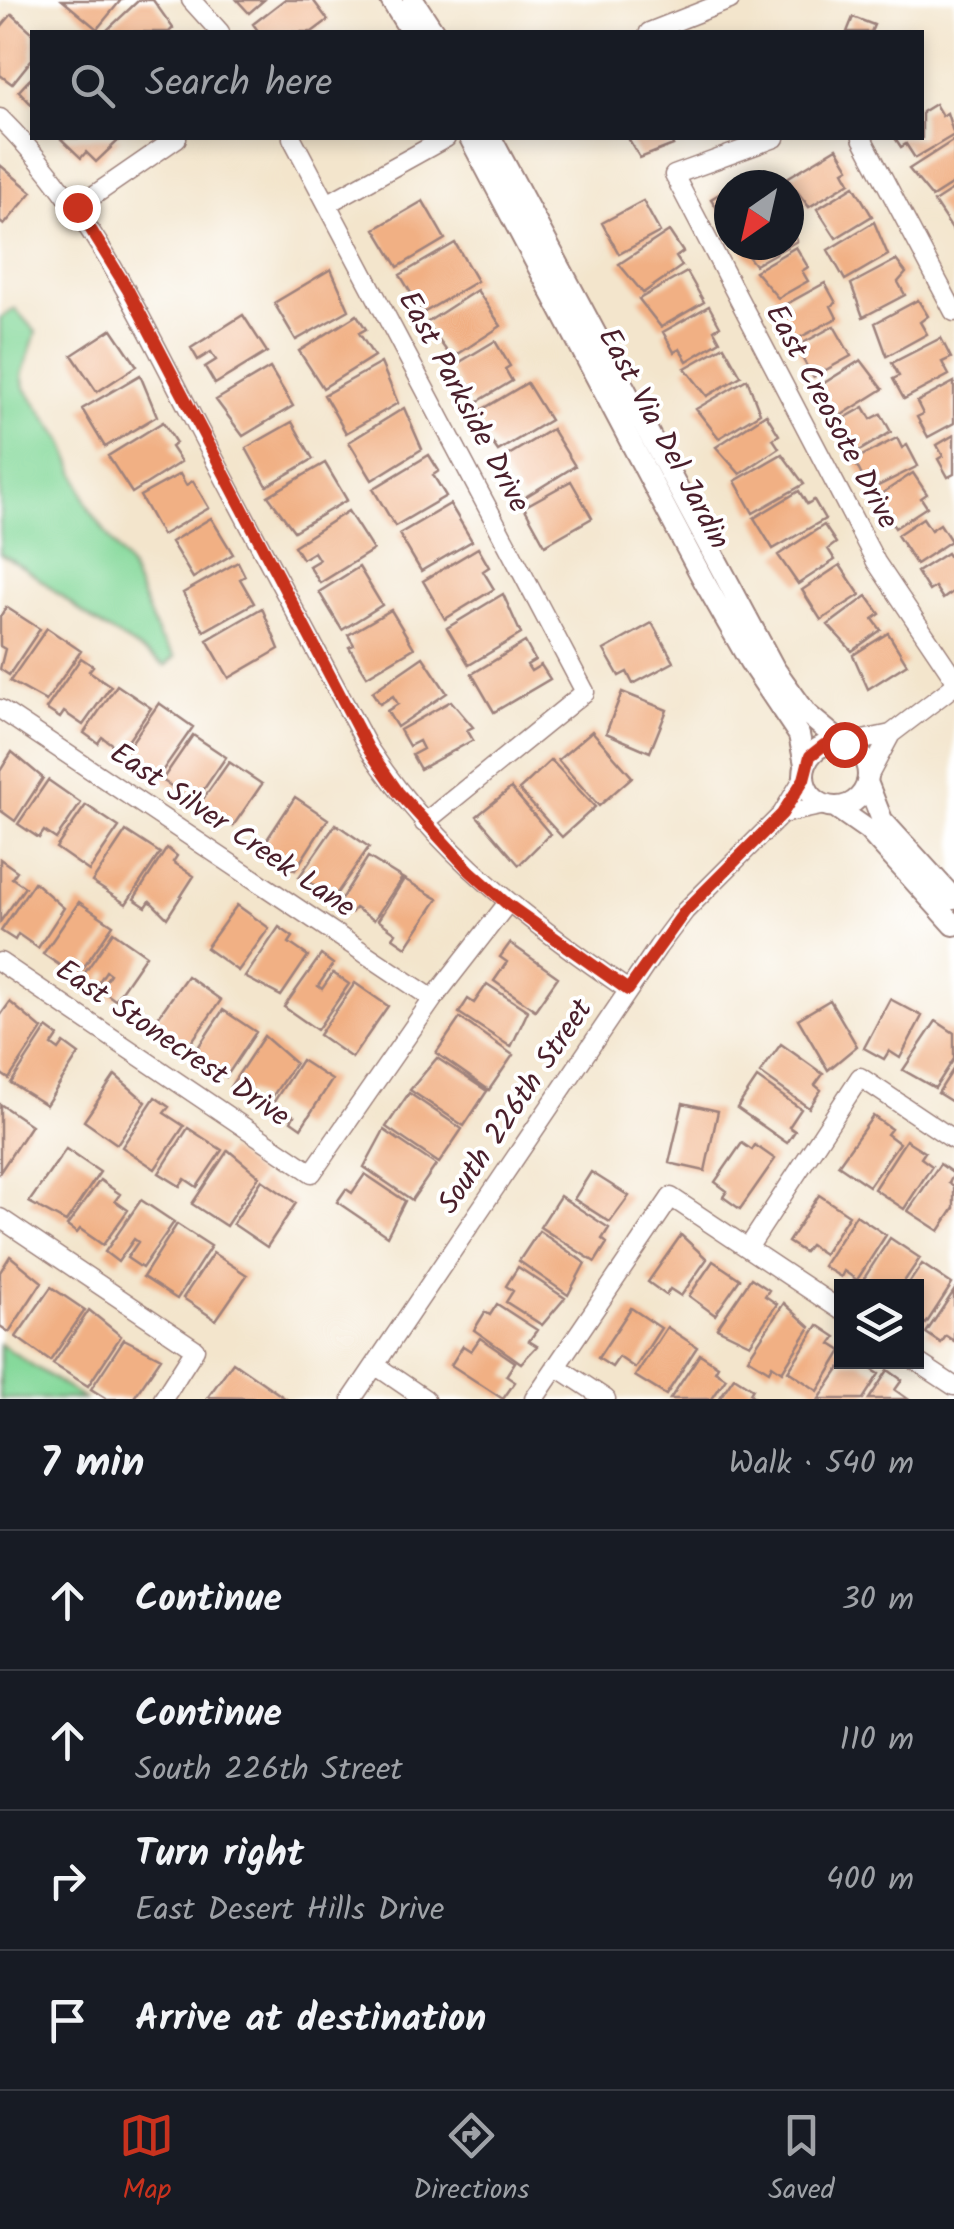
<!DOCTYPE html>
<meta charset="utf-8">
<style>
:root{--surface:#171b24;--page:#242831;--text:#f1f3f6;--muted:#9ea1a6;--line:#363941;--accent:#c8321e}
body{margin:0;font-family:Kalam,sans-serif;background:var(--page);color:var(--text)}
.controls{position:absolute;right:30px;bottom:30px;display:grid;overflow:hidden;border-radius:0px;box-shadow:0 5px 15px #0003}
.controls button{width:90px;height:90px;display:grid;place-items:center;padding:0;border:0;border-bottom:2px solid var(--line);background:var(--surface);color:var(--text);font:50px sans-serif}
.compass{position:absolute;left:714px;top:170px;width:90px;height:90px;border-radius:50%;background:var(--surface);box-shadow:0 5px 15px #0003;rotate:214deg}
.stop{position:absolute;width:30px;height:30px;margin:-22px;border:8px solid #c8321e;border-radius:50%;background:#fff}
.stop.end{background:#c8321e;border-color:#fff;box-shadow:0 2px 10px #0008}
.list{margin:0;padding:0;list-style:none}
h2{display:flex;justify-content:space-between;align-items:center;height:130px;margin:0;padding:0 40px;font-size:42px}
h2 small{font-size:32px;font-weight:400;color:var(--muted)}
.list li{display:grid;grid-template-columns:65px 1fr auto;gap:30px;align-items:center;box-sizing:border-box;height:140px;padding:0 40px;border-top:2px solid var(--line)}
.list b{display:block;font-size:38px;white-space:nowrap}
.list p{margin:0;font-size:32px;white-space:nowrap;color:var(--muted)}
.list em{font-size:32px;font-style:normal;color:var(--muted)}
.icon{flex:none;width:55px;height:55px;fill:none;stroke:currentColor;stroke-width:2;stroke-linecap:round;stroke-linejoin:round}
.map{position:relative;flex:none;width:954px;height:1399px;overflow:hidden}
.search{position:absolute;background:var(--surface);box-shadow:0 5px 15px #0003;left:30px;right:30px;top:30px;height:110px;display:flex;align-items:center;gap:25px;box-sizing:border-box;padding:0 35px;border-radius:0px;color:var(--muted);font-size:38px}
.sheet{height:690px;background:var(--surface)}
nav{display:flex;justify-content:space-around;align-items:center;box-sizing:border-box;height:140px;border-top:2px solid var(--line);background:var(--surface);font-size:28px;color:var(--muted)}
nav a{display:grid;justify-items:center;gap:5px}
nav .on{color:var(--accent)}
.map>svg:first-child{display:block}
.green{fill:#86d99b;stroke:#687c63;stroke-width:2.5}
.building{fill:#f1b084}
.lines{fill:none;stroke-linecap:round;stroke-linejoin:round}
.minor-casing{stroke:#9e827c;stroke-width:21}
.tertiary-casing{stroke:#9e827c;stroke-width:24}
.minor{stroke:#fff;stroke-width:18}
.tertiary{stroke:#fff;stroke-width:20}
.route{stroke:#c8321e;stroke-width:12}
.labels{text-anchor:middle;dominant-baseline:central;stroke-width:8;stroke-linejoin:round;paint-order:stroke}
.street-label{font-size:30px;fill:#4a1f2b;stroke:#fff}
</style>
<div class="map">
<svg width="954" height="1399" viewBox="0 0 954 1399">
<rect width="100%" height="100%" fill="#fff"/>
<filter id="ink" filterUnits="userSpaceOnUse"><feTurbulence type="fractalNoise" baseFrequency=".01" numOctaves="2"/><feDisplacementMap in="SourceGraphic" scale="20" xChannelSelector="R" yChannelSelector="G"/><feConvolveMatrix kernelMatrix="1 2 1 2 8 2 1 2 1" color-interpolation-filters="sRGB"/></filter>
<filter id="wash" filterUnits="userSpaceOnUse"><feTurbulence type="fractalNoise" baseFrequency=".0048" numOctaves="4" result="noise"/><feDisplacementMap in="SourceGraphic" scale="40" xChannelSelector="R" yChannelSelector="G"/><feGaussianBlur stdDeviation="2.25" result="paint"/><feColorMatrix in="noise" values="0 0 0 0 0 0 0 0 0 0 0 0 0 0 0 0 0 1.4 0 .05"/><feComposite in="paint" operator="in"/></filter>
<g filter="url(#wash)">
<rect width="100%" height="100%" fill="#f3e5cc"/>
<!-- green -->
<path class="green" d="M15,309L36,332L22,375L24,387L64,442L88,507L130,568L159,638L175,657L165,666C145,651 124,641 104,628C67,605 40,573 0,554V318Z
M0,1344L84,1399H0Z"/>
<g id="blocks">
<!-- building -->
<path class="building" d="M62,0H121L97,29Z
M139,0H153L173,28L169,32H105Z
M237,0H264L249,13Z
M284,0H313L328,20L312,32H259L253,24Z
M12,14L32,32V59L12,84L0,75V28Z
M853,17L874,25L871,32H847Z
M32,77V105L19,91Z
M935,104L942,116L947,113L954,135L915,158L906,144L901,147L895,138H922V112Z
M60,138H121L96,162L86,152L81,158Z
M628,138H669L673,145L640,158Z
M954,140V183L932,197L909,169Z
M837,148L849,168L844,171L850,182L809,207L787,178Z
M0,165L32,192L4,225L0,222Z
M759,170L768,185H734Z
M854,186L872,216L836,238L817,209Z
M729,188V212L722,216L711,199Z
M954,189V232L934,202Z
M423,201L445,239L398,267L375,229Z
M643,201L660,232L619,254L602,223Z
M789,215L797,241L755,265L739,245H789Z
M874,222L888,255L845,280L828,250Z
M669,231L683,252L676,257L682,266L643,293L619,264Z
M455,243L477,281L423,313L400,275Z
M796,247L808,267L802,271L808,281L778,298L755,271Z
M896,260L906,273L898,282L905,295L863,317L851,284Z
M331,269L349,310L296,340L274,303Z
M687,272L704,302L661,327L639,299Z
M825,283L836,303L831,306L837,318L795,340L774,311Z
M477,290L501,326L452,358L426,323Z
M918,300L928,316L920,322L927,334L887,356L875,323Z
M709,306L720,326L714,330L720,341L687,361L680,349L674,352L663,332Z
M243,315L267,352L215,384L205,367L216,360L211,352L198,360L191,348Z
M357,315L366,329L359,333L374,356L323,388L299,351Z
M834,326L851,356L813,377L796,347Z
M112,329L137,366L97,392L72,355Z
M941,338L951,358L942,362L949,375L904,399L893,379L899,376L892,363Z
M495,341L510,366L505,369L512,381L472,405L450,368Z
M724,346L741,376L707,396L685,368Z
M861,360L883,389L840,416L831,403L824,407L813,390Z
M381,363L398,403L346,433L324,395Z
M270,368L293,406L243,436L216,400Z
M140,375L157,416L105,447L82,409Z
M747,379L760,413L719,438L696,409Z
M954,382V423L928,437L917,417L923,414L917,402Z
M527,383L550,420L498,451L473,415Z
M864,407L871,419L881,414L891,432L854,454L836,423Z
M404,408L422,449L372,480L349,442Z
M766,414L779,435L773,439L779,448L740,474L716,447Z
M163,422L176,443L171,447L181,462L132,493L108,456Z
M292,422L313,459L267,486L246,448Z
M552,429L575,466L522,499L497,462Z
M954,435V474L948,477L938,459L943,456L937,445Z
M897,438L902,448L907,445L918,466L876,487L870,475L863,478L854,460Z
M782,454L804,484L753,513L735,481Z
M429,455L439,471L433,475L446,496L395,526L373,489Z
M325,463L347,500L294,531L268,496Z
M913,473L927,494L921,498L927,507L895,528L875,498Z
M180,474L186,485L193,481L209,508L162,535L140,496Z
M571,481L592,518L545,545L524,507Z
M799,491L807,504L814,500L825,519L773,549L754,518Z
M450,504L472,541L421,571L399,534Z
M348,511L373,550L320,583L309,566L319,560L314,552L302,559L294,546Z
M211,518L233,554L193,578L171,542Z
M923,518L931,530L940,524L951,541L916,564L897,535Z
M824,525L836,543L828,549L835,560L798,584L778,555Z
M478,548L489,567L483,571L494,589L445,619L423,581Z
M947,553L954,563V591L943,599L935,587L929,591L917,572Z
M238,562L245,576L240,579L254,603L204,631L183,593Z
M840,565L860,595L821,620L802,590Z
M359,567L382,605L342,630L319,592Z
M503,594L521,634L469,665L447,628Z
M867,596L880,614L873,619L881,630L852,651L828,625Z
M6,607L40,629L9,675L0,669L5,649L0,646V617Z
M262,608L279,649L229,678L207,640Z
M391,610L414,648L367,676L349,647L354,645L348,635Z
M652,623L674,662L633,684L627,672L619,676L604,650Z
M47,628L81,651L46,701L10,681Z
M888,633L907,664L868,689L853,655Z
M525,642L535,660L527,665L531,671L541,665L550,679L494,712L472,674Z
M423,657L447,693L397,727L387,711L398,704L393,696L380,704L372,692Z
M81,658L93,666L89,671L111,686L83,725L64,712L60,718L46,709Z
M117,685L151,708L121,751L102,737L98,743L84,733Z
M622,692L667,710L650,752L606,733Z
M451,701L473,727L467,730L473,740L420,769L412,755L423,749L419,741L409,746L400,730Z
M159,703L193,727L158,777L122,756Z
M592,731L632,777L599,806L558,760Z
M193,735L226,757L195,802L162,780Z
M12,752L43,778L15,821L0,810V771Z
M551,760L595,807L562,837L519,790Z
M229,762L262,784L233,826L214,813L210,819L196,809Z
M48,780L81,803L56,839L44,831L39,838L18,824Z
M511,788L550,834L519,865L477,816Z
M295,797L328,819L295,870L260,850Z
M86,805L119,827L89,871L56,848Z
M336,824L369,847L335,896L299,877Z
M126,831L160,853L126,904L92,882Z
M167,848L177,856L173,862L194,876L167,918L150,901L146,907L134,899Z
M368,857L402,878L374,920L355,908L351,913L338,904Z
M0,859L17,871L12,878L25,887L0,922Z
M404,879L438,899L406,947L393,938L396,933L378,920Z
M34,882L64,908L38,948L18,934L15,940L1,931Z
M79,902L113,925L77,977L43,954Z
M237,905L269,928L238,971L206,948Z
M279,927L293,937L289,943L308,956L281,996L245,977Z
M113,932L146,955L115,1000L100,989L110,974L106,971L91,994L77,984Z
M510,943L558,977L535,1010L494,981L507,962L500,957Z
M321,955L333,964L318,986L322,989L333,973L349,984L317,1030L284,1007Z
M187,976L221,1000L185,1051L151,1027Z
M355,983L388,1006L352,1058L319,1035Z
M487,984L528,1011L511,1047L459,1013L468,999L474,1003Z
M890,999L922,1016L900,1058L889,1051L884,1059L864,1048Z
M830,1000L857,1046L828,1070L798,1019Z
M10,1002L42,1029L9,1079L0,1073V1016Z
M223,1010L256,1032L226,1077L193,1055Z
M460,1018L513,1055L489,1090L436,1053Z
M936,1021L954,1033V1059L935,1088L903,1070Z
M47,1028L58,1036L52,1045L59,1050L64,1043L79,1054L46,1105L11,1083Z
M264,1036L295,1063L268,1103L248,1090L244,1097L230,1087Z
M781,1044L823,1074L815,1085L821,1090L809,1108L760,1073Z
M437,1058L487,1091L464,1126L410,1090Z
M301,1060L332,1080L301,1128L291,1121L294,1116L273,1103Z
M954,1068V1103L938,1093Z
M115,1075L146,1102L117,1144L84,1121Z
M757,1078L801,1109L789,1127L795,1131L787,1143L737,1108Z
M409,1093L462,1129L439,1163L386,1127Z
M155,1097L169,1107L164,1113L184,1126L155,1169L122,1147Z
M683,1103L718,1111L705,1171L669,1163Z
M0,1104L31,1125L0,1172Z
M873,1116L891,1129L887,1134L899,1143L869,1186L838,1165Z
M188,1128L222,1150L197,1187L185,1179L180,1186L159,1173Z
M384,1130L436,1165L412,1200L364,1167Z
M906,1140L925,1152L921,1158L932,1166L904,1209L874,1189Z
M742,1143L752,1150L755,1145L775,1159L740,1209L723,1197L727,1191L715,1182Z
M66,1149L100,1172L66,1222L29,1202Z
M228,1150L259,1176L226,1226L192,1204Z
M940,1164L954,1174L949,1183L954,1186V1208L939,1231L908,1211Z
M591,1172L629,1196L610,1222L574,1199Z
M365,1174L405,1201L387,1236L337,1202L346,1189L352,1193Z
M100,1180L120,1194L115,1201L128,1210L103,1245L80,1229L77,1233L67,1226Z
M262,1180L296,1203L267,1247L233,1224Z
M819,1195L849,1215L824,1254L810,1245L804,1252L788,1242Z
M560,1196L609,1228L602,1239L607,1243L595,1262L540,1227Z
M141,1200L174,1222L142,1268L127,1258L138,1242L134,1239L118,1262L105,1252Z
M856,1215L886,1235L857,1280L844,1271L841,1277L823,1266Z
M177,1224L211,1246L177,1299L143,1277Z
M539,1231L585,1263L568,1295L519,1261Z
M681,1235L707,1259L681,1296L670,1289L666,1295L648,1282Z
M890,1238L920,1258L901,1286H866L861,1283Z
M213,1253L247,1275L216,1320L183,1298Z
M10,1256L42,1282L9,1332L0,1326V1272Z
M713,1261L740,1279L715,1315L689,1296Z
M922,1264L952,1284L926,1324L916,1319V1286H907Z
M518,1267L565,1298L542,1325L506,1302L513,1291L506,1286Z
M751,1278L769,1290L765,1296L777,1304L750,1344L717,1328Z
M51,1287L85,1310L50,1361L16,1337Z
M954,1291V1341L946,1336L941,1343L926,1333Z
M784,1303L810,1327L782,1372L772,1365L769,1371L748,1358Z
M497,1304L537,1330L529,1341L537,1346L521,1363L474,1330L485,1312L490,1315Z
M631,1308L661,1328L635,1368L619,1357L612,1367L598,1358Z
M89,1310L121,1336L88,1386L53,1364Z
M818,1325L836,1337L831,1344L842,1351L818,1391L788,1371Z
M667,1327L697,1347L666,1395L635,1376Z
M480,1338L515,1362L506,1376L515,1382L503,1399L451,1365L463,1346L471,1351Z
M124,1339L161,1358L133,1399H107L91,1389Z
M700,1354L718,1366L715,1371L726,1378L712,1399H670Z
M233,1362L286,1399L208,1397Z
M844,1362H860L879,1374L863,1399H819Z
M888,1370L902,1380L895,1390L908,1399H869Z
M734,1377L753,1389L750,1394L757,1399H719Z"/>
</g>
</g>
<g filter="url(#ink)">
<use href="#blocks" fill-opacity="0" stroke="#9e827c" stroke-width="2.5"/>
<g class="lines">
<defs>
<path id="minor" d="M191,0L220,32
M649,32L730,0
M0,118C86,203 135,306 190,412C248,525 309,637 369,749C437,852 527,921 628,990
M292,138L585,692L424,823
M775,138L674,175L876,562L954,678
M862,138L954,312
M327,204L446,138
M77,207L177,138
M0,709L433,999
M844,744L891,734
M868,777L891,734L954,686
M782,814L825,805
M0,962L312,1173L433,999L507,904
M0,1218L195,1349L163,1399
M748,1248L860,1077L954,1140
M916,1361L954,1386
M375,1365L425,1399
M556,1366L606,1399
M352,1399L658,947L685,911L782,814L803,779
M534,1399L671,1197L842,1311"/>
<path id="tertiary" d="M391,0L411,32
M413,0L434,32
M470,138L704,581L750,662L799,735L805,764
M491,138L774,668L807,714L843,744
M804 775a32 32 0 1 1 64 0a32 32 0 1 1-64 0Z
M867,782L882,820L954,899
M835,807L868,830L954,925"/>
</defs>
<!-- minor casing -->
<use href="#minor" class="minor-casing"/>
<!-- tertiary casing -->
<use href="#tertiary" class="tertiary-casing"/>
<!-- minor -->
<use href="#minor" class="minor"/>
<!-- tertiary -->
<use href="#tertiary" class="tertiary"/>
</g>
</g>
<g class="lines" filter="url(#ink)">
<!-- route -->
<path class="route" d="M77,207L128,290L369,750L398,792L470,871L507,904L628,990L685,911L782,814L804,779L810,756L824,745L844,744"/>
</g>
<g class="labels">
<!-- street labels -->
<g class="street-label">
<text transform="translate(463 402) rotate(62)">East Parkside Drive</text>
<text transform="translate(831 417) rotate(62)">East Creosote Drive</text>
<text transform="translate(663 439) rotate(62)">East Via Del Jardin</text>
<text transform="translate(232 831) rotate(34)">East Silver Creek Lane</text>
<text transform="translate(172 1044) rotate(34)">East Stonecrest Drive</text>
<text transform="translate(516 1107) rotate(-56)">South 226th Street</text>
</g>
</g>
</svg>
<div class="controls">
<button><svg class="icon" aria-label="layers" viewBox="0 0 24 24"><path d="M12 4l9 5-9 5-9-5zM3 14l9 5 9-5"/></svg></button>
</div>
<svg class="compass" viewBox="-18 -18 36 36"><path d="M0-13l5 13h-10z" fill="#e53935"/><path d="M0 13l5-13h-10z" fill="#9ea1a6"/></svg>
<div class="stop" style="left:844px;top:744px"></div>
<div class="stop end" style="left:77px;top:207px"></div>
<div class="search"><svg class="icon" aria-label="search" viewBox="0 0 24 24"><circle cx="10" cy="10" r="6"/><path d="M15 15l6 6"/></svg>Search here</div>
</div>
<section class="sheet">
<h2>7 min<small>Walk · 540 m</small></h2>
<ul class="list">
<li><svg class="icon" aria-label="ahead" viewBox="0 0 24 24"><path d="M12 20V5M6 11l6-6 6 6"/></svg><div><b>Continue</b></div><em>30 m</em></li>
<li><svg class="icon" aria-label="ahead" viewBox="0 0 24 24"><path d="M12 20V5M6 11l6-6 6 6"/></svg><div><b>Continue</b><p>South 226th Street</p></div><em>110 m</em></li>
<li><svg class="icon" aria-label="right" viewBox="0 0 24 24"><path d="M7 20v-9h11M14 6l5 5-5 5"/></svg><div><b>Turn right</b><p>East Desert Hills Drive</p></div><em>400 m</em></li>
<li><svg class="icon" aria-label="arrive" viewBox="0 0 24 24"><path d="M6 21V4h12l-3 4 3 4H6"/></svg><div><b>Arrive at destination</b></div></li>
</ul>
</section>
<nav>
<a class="on"><svg class="icon" aria-label="map" viewBox="0 0 24 24"><path d="M3 6l6-2 6 2 6-2v14l-6 2-6-2-6 2zM9 4v14M15 6v14"/></svg>Map</a>
<a><svg class="icon" aria-label="directions" viewBox="0 0 24 24"><path d="M12 3l9 9-9 9-9-9zM9 14v-3h6M13 9l2 2-2 2"/></svg>Directions</a>
<a><svg class="icon" aria-label="saved" viewBox="0 0 24 24"><path d="M7 4h10v16l-5-4-5 4z"/></svg>Saved</a>
</nav>
